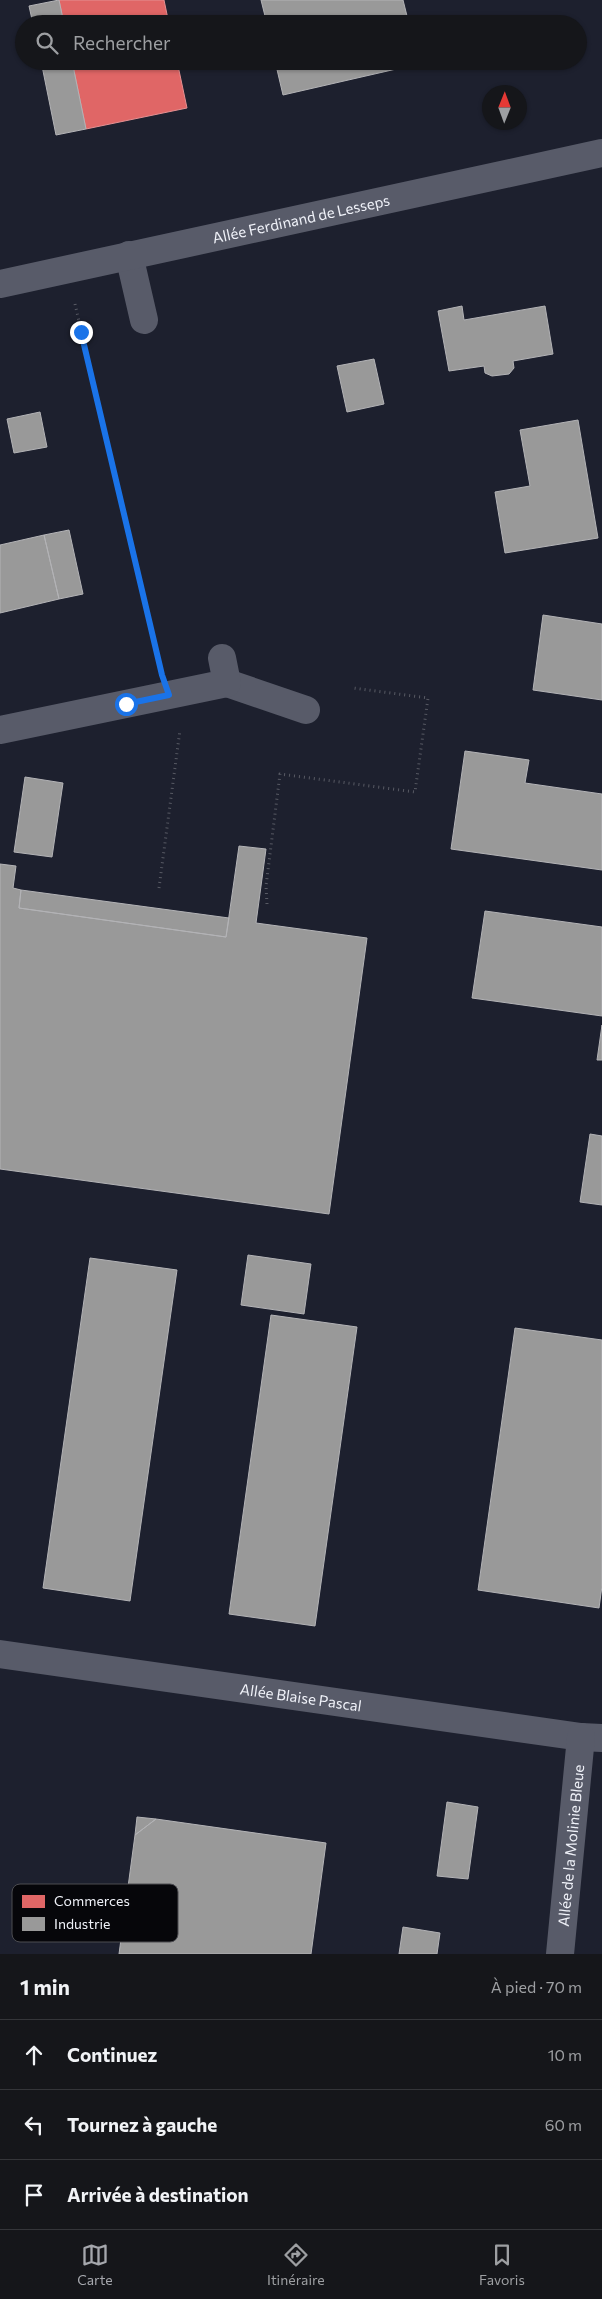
<!DOCTYPE html>
<html lang="fr">
<meta charset="utf-8">
<style>
:root{--surface:#15161a;--page:#1e1f23;--text:#f1f3f6;--muted:#9d9fa2;--line:#343539;--accent:#a5a7ad}
body{margin:0;font-family:Commissioner,sans-serif;background:var(--page);color:var(--text)}
.compass{position:absolute;left:482px;top:85px;width:45px;height:45px;border-radius:50%;background:var(--surface);box-shadow:0 1px 4px #0004;rotate:1deg}
.stop{position:absolute;width:15px;height:15px;margin:-11px;border:4px solid #1a73e8;border-radius:50%;background:#fff}
.stop.end{background:#1a73e8;border-color:#fff;box-shadow:0 1px 5px #0008}
.list{margin:0;padding:0;list-style:none}
h2{display:flex;justify-content:space-between;align-items:center;height:65px;margin:0;padding:0 20px;font-size:21px}
h2 small{font-size:16px;font-weight:400;color:var(--muted)}
.list li{display:grid;grid-template-columns:32px 1fr auto;gap:15px;align-items:center;box-sizing:border-box;height:70px;padding:0 20px;border-top:1px solid var(--line)}
.list b{display:block;font-size:19px;white-space:nowrap}
.list em{font-size:16px;font-style:normal;color:var(--muted)}
.icon{flex:none;width:28px;height:28px;fill:none;stroke:currentColor;stroke-width:2;stroke-linecap:round;stroke-linejoin:round}
.map{position:relative;flex:none;width:602px;height:1954px;overflow:hidden}
.search{position:absolute;background:var(--surface);box-shadow:0 1px 4px #0004;left:15px;right:15px;top:15px;height:55px;display:flex;align-items:center;gap:12px;box-sizing:border-box;padding:0 18px;border-radius:28px;color:var(--muted);font-size:19px}
.sheet{height:275px;background:var(--surface)}
nav{display:flex;justify-content:space-around;align-items:center;box-sizing:border-box;height:70px;border-top:1px solid var(--line);background:var(--surface);font-size:14px;color:var(--muted)}
nav a{display:grid;justify-items:center;gap:2px}
nav .on{color:var(--accent)}
.map>svg:first-child{display:block}
.built{fill:#1d202e;fill-rule:evenodd}
.shops{fill:#e06666;stroke:#e49092}
.industry{fill:#999;stroke:#b3b3b6}
.lines{fill:none;stroke-linecap:round;stroke-linejoin:round}
.path{stroke:#585a64;stroke-width:3;stroke-dasharray:1 4;stroke-linecap:butt}
.minor{stroke:#585b69;stroke-width:28}
.route{stroke:#1a73e8;stroke-width:6}
.labels{text-anchor:middle;dominant-baseline:central;stroke-width:5;stroke-linejoin:round;paint-order:stroke}
.street-label{font-size:15px;fill:#eff1f8;stroke:#06060a}
.key{fill:#06060a;stroke:#4c4c51;stroke-width:1}
.key-label{font-size:14px;fill:#eff1f8}
</style>
<div class="map">
<svg width="602" height="1954" viewBox="0 0 602 1954">
<rect width="100%" height="100%" fill="#1c1d22"/>
<!-- built -->
<path class="built" d="M0,0H602V1954H0ZM24,24H578V61H24ZM490,92H520V122H490Z"/>
<!-- shops -->
<path class="shops" d="M59,0H164L169,24H64Z
M72,61H177L187,108L86,129Z"/>
<!-- industry -->
<path class="industry" d="M59,0L64,24H33L29,6Z
M261,0H403L409,24H267Z
M41,61H72L86,129L56,135Z
M275,61H417L418,64L283,95Z
M462,306L464,320L545,306L553,354L513,361L514,368L509,374L492,376L485,373L484,366L449,371L438,311Z
M374,359L384,404L347,412L337,366Z
M40,412L47,447L14,453L7,419Z
M578,420L598,538L505,553L495,492L530,486L520,430Z
M69,530L83,594L59,599L44,535Z
M44,535L59,599L0,613V545Z
M543,615L602,624V700L533,690Z
M465,751L529,760L525,783L602,794V870L451,849Z
M25,777L63,783L52,857L14,852Z
M239,846L266,849L256,923L367,938L329,1214L0,1169V864L16,866L13,888L21,890L19,908L226,937Z
M21,890L229,918L226,937L19,908Z
M485,911L602,927V1016L472,998Z
M602,1025V1060H597Z
M590,1134L602,1136V1205L580,1202Z
M248,1255L311,1264L304,1314L241,1305Z
M90,1258L177,1270L130,1601L43,1588Z
M271,1315L357,1327L315,1626L229,1614Z
M515,1328L602,1340V1586L599,1608L478,1590Z
M447,1802L478,1807L468,1879L437,1876Z
M137,1817L156,1819L135,1835Z
M156,1819L326,1843L311,1954H119L135,1835Z
M403,1927L440,1933L437,1954H399Z"/>
<g class="lines">
<!-- path -->
<path class="path" d="M75,304L158,660
M159,888L180,730
M267,904L266,886L280,774L415,792L428,698L353,688"/>
<!-- minor -->
<g class="minor">
<path d="M129,255L144,320"/>
<path id="s1" d="M0,284L602,153"/>
<path d="M227,683L306,710"/>
<path d="M0,730L227,683L222,658"/>
<path id="s2" d="M0,1654L581,1737L602,1738"/>
<path id="s3" d="M560,1954L581,1737"/>
</g>
</g>
<g class="lines">
<!-- route -->
<path class="route" d="M81,332L162,675L169,695L126,704"/>
</g>
<g class="labels">
<!-- street labels -->
<g class="street-label">
<text stroke="none"><textPath href="#s1" startOffset="308">Allée Ferdinand de Lesseps</textPath></text>
<text stroke="none"><textPath href="#s2" startOffset="304">Allée Blaise Pascal</textPath></text>
<text stroke="none"><textPath href="#s3" startOffset="109">Allée de la Molinie Bleue</textPath></text>
</g>
</g>
<!-- legend -->
<rect x="12" y="1884" width="166" height="58" rx="8" class="key"/>
<rect x="22" y="1895" width="23" height="13" fill="#e06666"/>
<rect x="22" y="1917" width="23" height="14" fill="#999"/>
<g class="key-label">
<text x="54" y="1906">Commerces</text>
<text x="54" y="1929">Industrie</text>
</g>
</svg>
<svg class="compass" viewBox="-18 -18 36 36"><path d="M0-13l5 13h-10z" fill="#e53935"/><path d="M0 13l5-13h-10z" fill="#9d9fa2"/></svg>
<div class="stop" style="left:126px;top:704px"></div>
<div class="stop end" style="left:81px;top:332px"></div>
<div class="search"><svg class="icon" aria-label="search" viewBox="0 0 24 24"><circle cx="10" cy="10" r="6"/><path d="M15 15l6 6"/></svg>Rechercher</div>
</div>
<section class="sheet">
<h2>1 min<small>À pied · 70 m</small></h2>
<ul class="list">
<li><svg class="icon" aria-label="ahead" viewBox="0 0 24 24"><path d="M12 20V5M6 11l6-6 6 6"/></svg><div><b>Continuez</b></div><em>10 m</em></li>
<li><svg class="icon" aria-label="left" viewBox="0 0 24 24"><path d="M17 20v-9H6M10 6l-5 5 5 5"/></svg><div><b>Tournez à gauche</b></div><em>60 m</em></li>
<li><svg class="icon" aria-label="arrive" viewBox="0 0 24 24"><path d="M6 21V4h12l-3 4 3 4H6"/></svg><div><b>Arrivée à destination</b></div></li>
</ul>
</section>
<nav>
<a class="on"><svg class="icon" aria-label="map" viewBox="0 0 24 24"><path d="M3 6l6-2 6 2 6-2v14l-6 2-6-2-6 2zM9 4v14M15 6v14"/></svg>Carte</a>
<a><svg class="icon" aria-label="directions" viewBox="0 0 24 24"><path d="M12 3l9 9-9 9-9-9zM9 14v-3h6M13 9l2 2-2 2"/></svg>Itinéraire</a>
<a><svg class="icon" aria-label="saved" viewBox="0 0 24 24"><path d="M7 4h10v16l-5-4-5 4z"/></svg>Favoris</a>
</nav>
